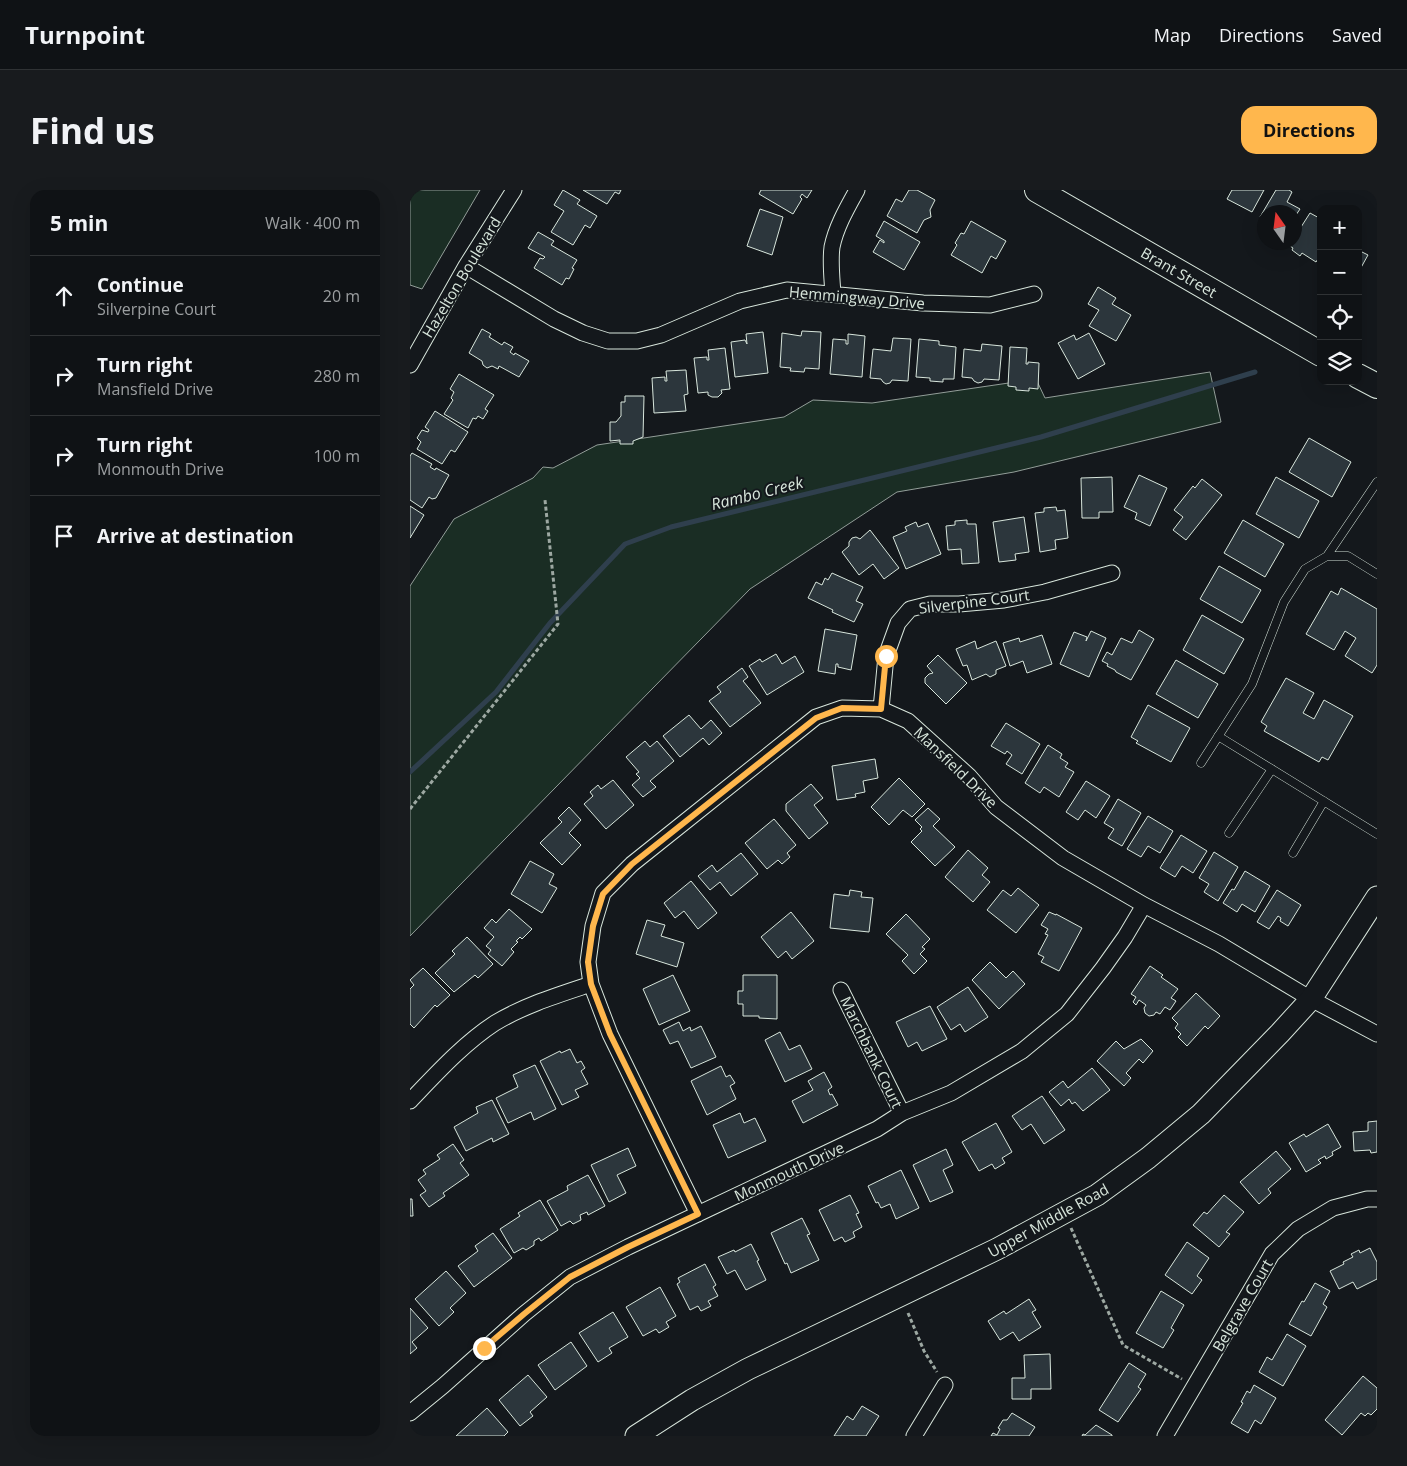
<!DOCTYPE html>
<meta charset="utf-8">
<style>
:root{--surface:#0f1215;--page:#181b1e;--text:#f1f3f6;--muted:#9b9ea0;--line:#2f3234;--accent:#ffb74d}
body{margin:0;font-family:"Open Sans",sans-serif;background:var(--page);color:var(--text)}
.controls{position:absolute;right:15px;top:15px;display:grid;overflow:hidden;border-radius:10px;box-shadow:0 5px 20px #0002}
.controls button{width:45px;height:45px;display:grid;place-items:center;padding:0;border:0;border-bottom:1px solid var(--line);background:var(--surface);color:var(--text);font:25px sans-serif}
.compass{position:absolute;left:847px;top:15px;width:45px;height:45px;border-radius:50%;background:var(--surface);box-shadow:0 5px 20px #0002;rotate:346deg}
.stop{position:absolute;width:15px;height:15px;margin:-11px;border:4px solid #ffb74d;border-radius:50%;background:#fff}
.stop.end{background:#ffb74d;border-color:#fff;box-shadow:0 1px 5px #0008}
.list{margin:0;padding:0;list-style:none}
h2{display:flex;justify-content:space-between;align-items:center;height:65px;margin:0;padding:0 20px;font-size:21px}
h2 small{font-size:16px;font-weight:400;color:var(--muted)}
.list li{display:grid;grid-template-columns:32px 1fr auto;gap:15px;align-items:center;box-sizing:border-box;height:80px;padding:0 20px;border-top:1px solid var(--line)}
.list b{display:block;font-size:19px;white-space:nowrap}
.list p{margin:0;font-size:16px;white-space:nowrap;color:var(--muted)}
.list em{font-size:16px;font-style:normal;color:var(--muted)}
.icon{flex:none;width:28px;height:28px;fill:none;stroke:currentColor;stroke-width:2;stroke-linecap:round;stroke-linejoin:round}
.map{position:relative;flex:none;width:967px;height:1246px;overflow:hidden;border-radius:15px}
header{display:flex;align-items:center;gap:30px;box-sizing:border-box;height:70px;padding:0 25px;background:var(--surface);border-bottom:1px solid var(--line)}
header strong{font-size:24px}
nav{display:flex;gap:28px;margin-inline-start:auto;font-size:18px}
.intro{display:flex;align-items:center;justify-content:space-between;box-sizing:border-box;height:120px;padding:0 30px}
h1{margin:0;font-size:35px}
.button{padding:12px 22px;border-radius:15px;background:var(--accent);color:#111;font-size:18px;font-weight:700}
main{display:flex;gap:30px;padding:0 30px}
aside{flex:1;background:var(--surface);border-radius:15px;box-shadow:0 5px 20px #0002}
.map>svg:first-child{display:block}
.green{fill:#1a2d24;stroke:#939e99}
.lines{fill:none;stroke-linecap:round;stroke-linejoin:round}
.stream{stroke:#2f3f4d;stroke-width:5}
.building{fill:#2c363c;stroke:#d8e6dc}
.lane-casing{stroke:#d8e6dc;stroke-width:9}
.street-casing{stroke:#d8e6dc;stroke-width:17}
.secondary-casing{stroke:#d8e6dc;stroke-width:23}
.primary-casing{stroke:#d8e6dc;stroke-width:26}
.path{stroke:#9da8a2;stroke-width:3;stroke-dasharray:4 2.5;stroke-linecap:butt}
.lane{stroke:#14181c;stroke-width:8}
.street{stroke:#14181c;stroke-width:15}
.secondary{stroke:#14181c;stroke-width:21}
.primary{stroke:#14181c;stroke-width:24}
.route{stroke:#ffb74d;stroke-width:6}
.labels{text-anchor:middle;dominant-baseline:central;stroke-width:4;stroke-linejoin:round;paint-order:stroke}
.street-label{font-size:15px;fill:#d8e6dc;stroke:#14181c}
.water-label{font-size:16px;font-style:italic;fill:#d8e6dc;stroke:#14181c}
</style>
<header>
<strong>Turnpoint</strong>
<nav><a>Map</a><a>Directions</a><a>Saved</a></nav>
</header>
<div class="intro"><h1>Find us</h1><a class="button">Directions</a></div>
<main>
<aside>
<h2>5 min<small>Walk · 400 m</small></h2>
<ul class="list">
<li><svg class="icon" aria-label="ahead" viewBox="0 0 24 24"><path d="M12 20V5M6 11l6-6 6 6"/></svg><div><b>Continue</b><p>Silverpine Court</p></div><em>20 m</em></li>
<li><svg class="icon" aria-label="right" viewBox="0 0 24 24"><path d="M7 20v-9h11M14 6l5 5-5 5"/></svg><div><b>Turn right</b><p>Mansfield Drive</p></div><em>280 m</em></li>
<li><svg class="icon" aria-label="right" viewBox="0 0 24 24"><path d="M7 20v-9h11M14 6l5 5-5 5"/></svg><div><b>Turn right</b><p>Monmouth Drive</p></div><em>100 m</em></li>
<li><svg class="icon" aria-label="arrive" viewBox="0 0 24 24"><path d="M6 21V4h12l-3 4 3 4H6"/></svg><div><b>Arrive at destination</b></div></li>
</ul>
</aside>
<div class="map">
<svg width="967" height="1246" viewBox="0 0 967 1246">
<rect width="100%" height="100%" fill="#14181c"/>
<!-- green -->
<path class="green" d="M0,0H70L12,99L0,95Z
M800,182L811,232L604,282L487,302L340,399L0,746V396L44,329L123,288L133,277L143,278L187,255L374,227L403,210L462,213L626,189L635,208Z"/>
<g class="lines">
<!-- stream -->
<path class="stream" d="M0,582L86,502L140,433L215,354L261,337L631,247L845,182"/>
</g>
<!-- building -->
<path class="building" d="M153,0L170,10L167,14L187,26L180,38L175,35L163,55L141,42L154,21L144,15Z
M173,0H211L209,4L205,2L197,14Z
M351,0H402L397,8L392,4L390,7L392,9L383,24L349,4Z
M499,0H507L525,10L520,20L521,27L514,30L507,43L477,26L486,9L492,12Z
M822,0H854L842,22L817,9Z
M866,0H879L882,2L877,12L890,19L884,28V22H854V30L850,27Z
M350,19L373,27L362,65L337,56Z
M900,23L911,29V64L906,72L892,63L890,66L882,60L883,58L880,56L882,52H884V48Z
M474,31L510,52L494,80L463,62L470,50L474,53V51L466,46Z
M561,31L596,51L586,69L581,66L572,83L541,65L547,55L545,53L551,43L554,44Z
M128,42L144,51L141,55L167,70L162,78L164,79L159,89L156,88L152,95L124,78L130,68L133,69L135,67L118,58Z
M948,60L958,65L948,83Z
M688,97L706,108L702,114L721,125L706,151L679,136L689,120L678,114Z
M72,139L81,144L79,147L92,155L94,152L103,157L100,162L104,165L105,163L119,171L109,187L89,176L88,179L82,176L77,178L73,175L72,171L59,163Z
M392,141L411,142L409,179L395,178L394,182L380,181L381,178L370,177L372,143L391,146Z
M353,142L358,183L325,187L321,152L335,150L337,154L336,144Z
M679,143L695,174L668,189L648,153L664,145L666,150Z
M438,144L455,146L452,187L420,184L423,149L436,150V154H438Z
M483,148L501,149L498,191L482,190L480,193L476,194L473,192L471,189L460,188L463,159L481,161Z
M509,149L529,151V155L546,157L544,189H533V192L520,191V188L506,187Z
M572,154L592,156L589,190L574,189L572,192L568,193L564,191L562,188L552,187L554,159L571,161Z
M600,157L617,158L616,174H618V172L629,173L628,199L619,198V201L606,200V197L598,196Z
M315,158L320,199L311,200L312,203L308,207H302L298,205V202L288,203L284,168L297,167V170H299L298,160Z
M276,180L278,204L274,205L276,221L244,223L242,188L255,187V191H257L256,181Z
M49,184L84,205L75,219L78,221L73,229L68,226L66,229L63,228L58,238L34,224L43,210L41,208L44,202L40,199Z
M215,206H234L233,247L223,251V254H210V250L200,251V232H206L211,226V212H215Z
M25,221L58,242L45,262L41,260L32,274L7,259L11,252L7,248L12,240L18,242L19,240L15,237Z
M899,248L941,272L922,307L879,282Z
M2,263L22,274L20,277L25,280L26,278L39,285L26,308L22,309L19,307L12,318L0,310V266Z
M729,285L757,298L740,336L725,329L727,323L714,317Z
M702,287L703,322H689V328H672L671,288Z
M866,287L909,311L889,348L846,324Z
M792,289L812,305L776,350L763,340L773,327L764,320L783,296L785,298Z
M0,316L14,325L0,348Z
M646,317L647,321L655,320L658,348L645,350L646,359L630,362L625,323L634,322V318Z
M614,327L619,362L605,364L606,370L589,372L583,332Z
M557,330V334H566L569,373L552,374L551,359L538,360L536,336L545,335V331Z
M833,330L874,354L855,387L814,363Z
M506,332L508,337L518,333L531,364L496,379L483,347L497,341L495,337Z
M460,340L489,378L474,389L463,374L449,385L432,362L439,356V352L442,348L446,347L450,349Z
M809,376L851,400L832,433L790,409Z
M422,383L453,397L446,411L453,414L444,432L422,422L423,420L398,408L406,392L412,395L415,388L418,390Z
M931,398L967,419V475L962,483L935,466L946,448L935,441L924,460L896,444L921,401L928,405Z
M792,425L834,449L814,484L773,460Z
M415,439L447,445L441,480L428,477V474H426L425,484L408,481Z
M729,440L744,449L721,490L706,482L705,480L697,476L698,474L692,471L697,462L702,465L711,448L722,453Z
M681,441L696,448L679,487L650,474L664,442L677,447L676,451Z
M632,445L642,474L617,483L613,471L600,476L593,453L609,448L610,452Z
M565,451L567,459L586,451L596,476L586,480V484L580,487L576,484L562,490L557,475L553,476L546,459Z
M366,464L372,474L385,466L394,482L357,505L339,476L350,469L352,472Z
M528,465L557,493L536,514L515,493V488L519,484L523,483L517,476Z
M766,470L808,494L788,528L746,504Z
M332,478L338,487L333,491L351,513L320,537L299,511L311,502L307,497Z
M876,488L904,503L893,523L904,529L914,510L943,526L918,570L912,567L909,572L854,541L857,536L851,532Z
M738,515L780,538L761,572L726,553L728,551L721,547Z
M279,525L291,539L301,530L312,543L299,555L293,548L270,567L253,546Z
M596,533L630,554L612,584L596,574L602,565L597,561L595,564L581,556Z
M235,551L240,557L247,551L264,571L240,591L246,597L233,607L222,595L230,588L226,584L229,582L216,567Z
M638,555L652,564L650,568L658,573L655,577L664,582L649,607L634,597L630,603L615,593Z
M465,569L468,588L453,591L455,602L445,604L446,607L427,610L422,576Z
M489,588L515,614L502,627L493,620L479,635L461,617Z
M203,590L224,615L196,639L174,614L183,606L180,602L188,595L191,599Z
M676,591L700,606L686,628L675,620L668,630L656,622Z
M401,594L413,608L404,615L418,633L399,649L376,621V614Z
M708,609L731,623L712,656L698,648L704,639L694,633Z
M159,617L171,630L159,643L171,655L152,675L130,653L152,632L148,628Z
M518,618L530,629L523,636L545,657L525,676L501,652L512,641L510,639L512,637L505,630Z
M738,626L763,641L750,663L738,656L731,667L717,659Z
M364,629L386,655L377,663L380,667L372,674L368,670L357,679L335,653Z
M771,645L797,661L783,683L772,676L765,687L750,678Z
M558,660L578,678L572,685L580,692L563,712L535,687Z
M804,662L828,677L808,711L794,702L799,694L789,688Z
M331,663L348,684L321,706L310,692L300,700L288,686L302,675L307,682Z
M120,671L144,684L139,694L147,698L132,723L101,704Z
M835,681L860,696L845,722L832,714L827,722L813,713L822,699L824,700Z
M281,691L307,723L288,739L274,721L265,728L254,713Z
M608,698L629,715L606,743L577,720L593,700L601,706Z
M440,700L452,702L451,707L463,708L459,742L420,738L424,704L439,706Z
M867,700L891,715L878,736L870,731L871,728L868,726L859,739L847,732Z
M99,719L122,739L112,749L110,747L106,751L108,752L101,759L104,762L92,776L78,764L81,760L76,756L84,747L74,738L82,729L86,733Z
M381,722L404,751L382,769L376,761L368,768L351,747Z
M639,722L646,725V724L672,738L649,781L631,772L634,767L628,764L638,745L635,744L638,739L631,735Z
M496,724L520,749L512,757L515,759L510,764L517,771L504,784L492,771L498,765L476,744Z
M237,730L255,735L251,746L274,753L267,777L226,764Z
M57,747L83,774L68,788L65,785L44,802L25,783L45,764L42,761Z
M580,772L596,788L603,781L615,794L589,819L562,790Z
M740,776L753,785L751,787L768,799L761,808L766,811L760,820L755,817L750,824L746,822L744,825L739,826L735,823L734,818L736,815L729,810L726,815L723,812L726,807L721,804Z
M13,778L40,805L27,817L25,815L4,838L0,834V799L4,795L0,790Z
M263,785L280,821L249,835L233,799Z
M333,785H367V829L349,828V826H333V814H328V801H333Z
M558,797L578,827L555,842L550,834L541,840L527,817Z
M786,803L810,826L798,839L795,836L777,856L768,847L771,844L765,838L768,834L762,828Z
M520,816L537,849L512,861L507,852L498,857L486,832Z
M269,832L273,841L280,837L281,841L291,836L306,867L281,878L268,851L260,854L253,840Z
M370,842L379,860L390,855L402,879L375,892L355,850Z
M731,849L743,861L733,873L729,869L716,883L721,888L714,896L687,871L706,851L714,859Z
M160,859L167,873L171,871L175,878L171,881L178,894L165,900L169,907L152,915L130,871L150,861L151,863Z
M125,875L146,919L124,930L121,922L98,933L86,908L108,897L103,885Z
M311,876L316,887L320,885L325,893L320,896L326,909L297,925L281,891Z
M682,878L700,900L673,921L665,912L662,914L659,909L651,916L639,902L653,891L658,898Z
M414,882L422,897L418,900L420,905L422,904L428,915L393,933L382,911L403,900L398,891Z
M632,906L655,940L634,954L621,934L612,940L602,926Z
M82,910L99,944L83,952L82,948L56,961L44,937L68,923L66,917Z
M330,923L334,933L345,928L356,951L318,968L303,935Z
M967,931V962L961,963L960,960L944,961L943,942L958,941V932Z
M586,933L602,962L592,968L595,973L585,979L582,974L569,981L552,952Z
M918,934L931,957L922,962L923,965L916,969L915,966L908,970L911,973L896,982L879,953L894,944L896,947Z
M43,954L54,970L50,973L59,985L33,1003L35,1006L19,1017L10,1005L16,1001L8,990L16,984L13,980L30,969L27,965Z
M218,958L226,976L207,985L216,1003L199,1012L181,975Z
M536,959L543,975L533,980L543,1002L520,1012L503,975Z
M866,961L881,979L858,999L861,1003L849,1014L830,992Z
M491,980L509,1018L486,1029L480,1014L471,1018L468,1012L466,1013L458,996Z
M178,985L195,1016L178,1025L177,1022L170,1025L171,1030L163,1034L160,1031L151,1036L137,1011L158,1000L157,996Z
M440,1005L449,1023L446,1024L452,1037L443,1042L445,1047L435,1052L432,1047L424,1051L409,1020Z
M814,1005L834,1022L816,1042L820,1044L809,1057L783,1035L794,1022L797,1024Z
M0,1009H2L3,1026H0Z
M130,1010L148,1040L131,1051L129,1048L124,1051V1055L116,1060L113,1058L104,1063L90,1039L110,1026L108,1023Z
M392,1028L400,1044L397,1045L409,1070L381,1083L377,1073L375,1074L361,1043Z
M83,1043L102,1068L64,1097L48,1076L68,1061L65,1056Z
M777,1052L799,1068L787,1086L792,1090L782,1104L755,1085Z
M341,1054L349,1070L347,1071L356,1090L336,1100L325,1080L317,1084L308,1067L324,1060L325,1062Z
M960,1058L967,1072V1089L947,1099L943,1092L929,1099L920,1081L934,1074L933,1072L943,1067L941,1064L949,1060L950,1063Z
M295,1074L306,1095L303,1097L308,1106L298,1111L301,1116L291,1121L288,1116L280,1120L267,1094L270,1092L268,1088Z
M36,1081L56,1103L40,1118L44,1122L29,1136L5,1109Z
M905,1093L920,1101L913,1114L917,1117L901,1146L879,1134L892,1111L894,1112Z
M250,1097L266,1126L256,1132L259,1137L249,1143L246,1139L233,1146L216,1117Z
M751,1101L774,1115L761,1138L764,1140L753,1158L726,1143Z
M619,1109L626,1120L622,1122L631,1137L609,1151L603,1142L590,1150L578,1131L594,1121L596,1124Z
M0,1118L18,1138L2,1152L7,1158L0,1164Z
M203,1122L218,1147L199,1158L202,1163L188,1172L169,1143Z
M877,1144L896,1156L873,1196L849,1182L857,1167L862,1170Z
M161,1152L177,1176L145,1200L128,1175Z
M640,1164L641,1199H621V1209H602V1188H615L614,1165Z
M719,1173L736,1184L728,1197L731,1199L708,1232L689,1220Z
M118,1185L137,1207L120,1222L123,1226L110,1236L89,1210Z
M953,1186L967,1198V1219L961,1225L958,1223L955,1226L951,1223L932,1245L915,1230Z
M844,1195L866,1208L851,1234L845,1230L838,1243L821,1233L833,1213L831,1212L837,1201L840,1203Z
M452,1216L469,1226L456,1246H424L437,1226L443,1230Z
M77,1218L98,1242L94,1246H46Z
M602,1223L625,1237L619,1246H581L583,1243L587,1245L590,1239L588,1238L593,1230H597Z
M686,1235L702,1245V1246H672L673,1244L675,1245Z"/>
<g class="lines">
<defs>
<path id="lane" d="M917,366H938L967,384
M808,546L967,644
M791,573L842,494L874,412L895,379L917,366L967,292
M819,643L862,579
M883,663L914,611"/>
<path id="street" d="M56,76L144,129L173,143L198,151H227L251,145L330,111L377,100L513,113L580,115L624,104
M423,104C422,88 420,72 422,57C426,37 437,18 447,0
M0,175L56,76L104,0
M471,519L476,466L488,433L500,419L520,414H549L594,410L635,402L702,383
M431,800L492,923
M0,911C26,884 53,854 85,833C115,815 148,805 181,794
M288,1024L200,844L181,794L178,772L183,736L193,703L222,674L406,527L432,518L471,519L498,531L559,586L586,617L653,668L734,715L809,754L901,809L967,844
M0,1223L33,1196L114,1124L160,1087L218,1057L467,939L492,923L541,903L612,861L657,824L693,778L715,747L734,715
M504,1246L535,1195
M755,1246L862,1064L888,1039L923,1018L957,1009H967"/>
<path id="secondary" d="M226,1246L282,1210L338,1179L587,1059L687,1005L738,968L791,924L870,843L901,809L967,707"/>
<path id="primary" d="M627,0L911,164
M948,186L967,196"/>
</defs>
<!-- lane casing -->
<use href="#lane" class="lane-casing"/>
<!-- street casing -->
<use href="#street" class="street-casing"/>
<!-- secondary casing -->
<use href="#secondary" class="secondary-casing"/>
<!-- primary casing -->
<use href="#primary" class="primary-casing"/>
<!-- path -->
<path class="path" d="M0,619L148,434L135,310
M661,1038L713,1155L772,1189
M498,1123L514,1161L527,1182"/>
<!-- lane -->
<use href="#lane" class="lane"/>
<!-- street -->
<use href="#street" class="street"/>
<!-- secondary -->
<use href="#secondary" class="secondary"/>
<!-- primary -->
<use href="#primary" class="primary"/>
</g>
<g class="lines">
<!-- route -->
<path class="route" d="M74,1158L114,1124L160,1087L218,1057L288,1024L200,844L181,794L178,772L183,736L193,704L222,674L406,528L432,518L471,519L476,466"/>
</g>
<g class="labels">
<!-- street labels -->
<g class="street-label">
<text transform="translate(769 82) rotate(30)">Brant Street</text>
<text transform="translate(51 87) rotate(-59)">Hazelton Boulevard</text>
<text transform="translate(447 107) rotate(5)">Hemmingway Drive</text>
<text transform="translate(564 411) rotate(-7)">Silverpine Court</text>
<text transform="translate(546 577) rotate(44)">Mansfield Drive</text>
<text transform="translate(462 862) rotate(64)">Marchbank Court</text>
<text transform="translate(379 981) rotate(-25)">Monmouth Drive</text>
<text transform="translate(638 1030) rotate(-29)">Upper Middle Road</text>
<text transform="translate(832 1115) rotate(-60)">Belgrave Court</text>
</g>
<!-- water labels -->
<g class="water-label">
<text transform="translate(347 303) rotate(-14)">Rambo Creek</text>
</g>
</g>
</svg>
<div class="controls">
<button>+</button>
<button>−</button>
<button><svg class="icon" aria-label="locate" viewBox="0 0 24 24"><circle cx="12" cy="12" r="6"/><path d="M12 2v4M12 18v4M2 12h4M18 12h4"/></svg></button>
<button><svg class="icon" aria-label="layers" viewBox="0 0 24 24"><path d="M12 4l9 5-9 5-9-5zM3 14l9 5 9-5"/></svg></button>
</div>
<svg class="compass" viewBox="-18 -18 36 36"><path d="M0-13l5 13h-10z" fill="#e53935"/><path d="M0 13l5-13h-10z" fill="#9b9ea0"/></svg>
<div class="stop" style="left:476px;top:466px"></div>
<div class="stop end" style="left:74px;top:1158px"></div>
</div>
</main>
